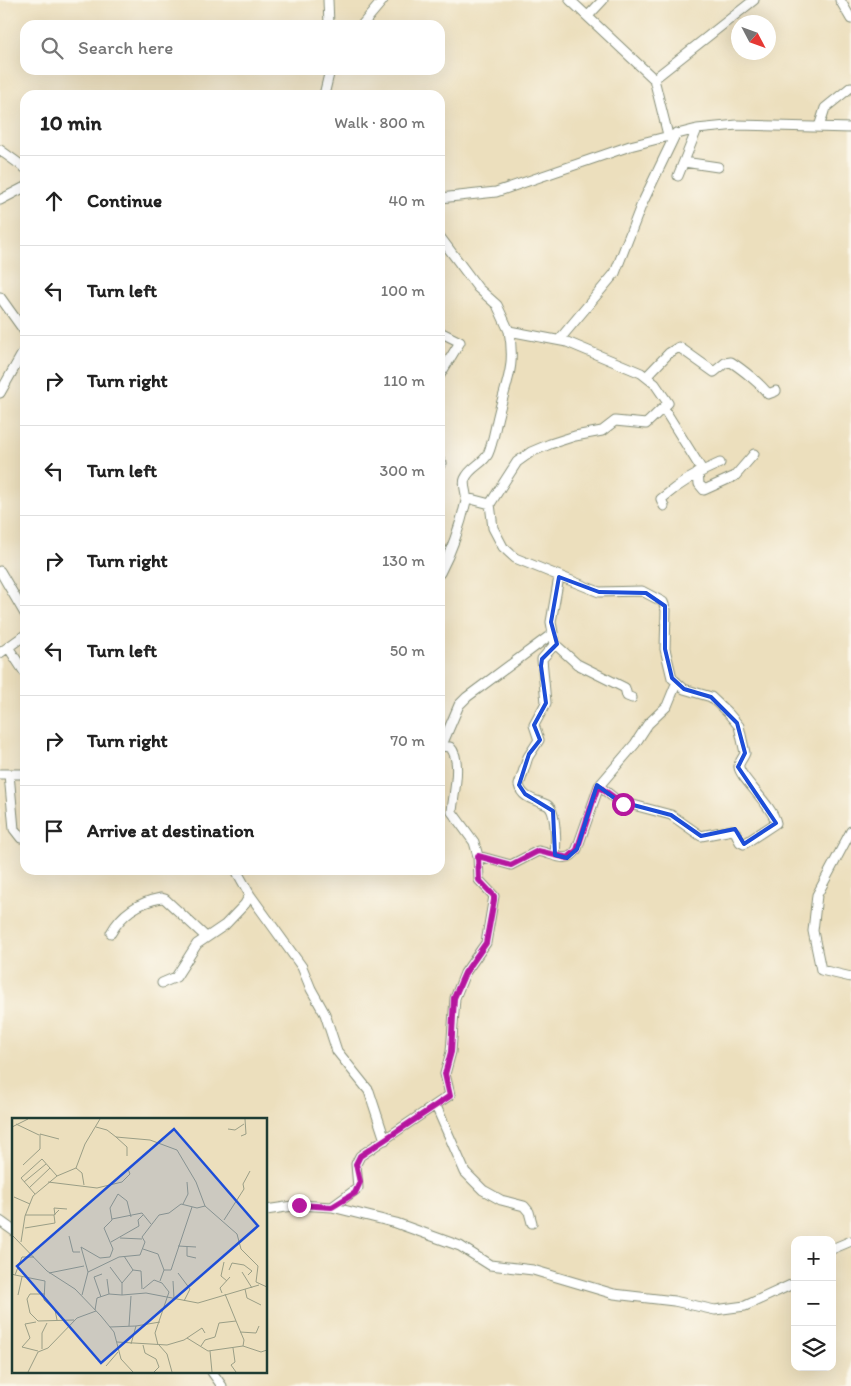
<!DOCTYPE html>
<meta charset="utf-8">
<style>
:root{--surface:#fff;--page:#f2f2f2;--text:#222;--muted:#767676;--line:#e0e0e0}
body{margin:0;font-family:Itim,sans-serif;background:var(--page);color:var(--text)}
.controls{position:absolute;right:15px;bottom:15px;display:grid;overflow:hidden;border-radius:10px;box-shadow:0 5px 20px #0002}
.controls button{width:45px;height:45px;display:grid;place-items:center;padding:0;border:0;border-bottom:1px solid var(--line);background:var(--surface);color:var(--text);font:25px sans-serif}
.compass{position:absolute;left:731px;top:15px;width:45px;height:45px;border-radius:50%;background:var(--surface);box-shadow:0 5px 20px #0002;rotate:131deg}
.stop{position:absolute;width:15px;height:15px;margin:-11px;border:4px solid #b5179e;border-radius:50%;background:#fff}
.stop.end{background:#b5179e;border-color:#fff;box-shadow:0 1px 5px #0008}
.list{margin:0;padding:0;list-style:none}
h2{display:flex;justify-content:space-between;align-items:center;height:65px;margin:0;padding:0 20px;font-size:21px}
h2 small{font-size:16px;font-weight:400;color:var(--muted)}
.list li{display:grid;grid-template-columns:32px 1fr auto;gap:15px;align-items:center;box-sizing:border-box;height:90px;padding:0 20px;border-top:1px solid var(--line)}
.list b{display:block;font-size:19px;white-space:nowrap}
.list em{font-size:16px;font-style:normal;color:var(--muted)}
.icon{flex:none;width:28px;height:28px;fill:none;stroke:currentColor;stroke-width:2;stroke-linecap:round;stroke-linejoin:round}
.map{position:relative;flex:none;width:851px;height:1386px;overflow:hidden}
.search{position:absolute;background:var(--surface);box-shadow:0 5px 20px #0002;left:20px;top:20px;width:425px;height:55px;display:flex;align-items:center;gap:12px;box-sizing:border-box;padding:0 18px;border-radius:15px;color:var(--muted);font-size:19px}
.panel{position:absolute;background:var(--surface);box-shadow:0 5px 20px #0002;left:20px;top:90px;width:425px;height:785px;border-radius:15px}
.map>svg:first-child{display:block}
.lines{fill:none;stroke-linecap:round;stroke-linejoin:round}
.minor-casing{stroke:#868e78;stroke-width:11}
.minor{stroke:#fff;stroke-width:9}
.route{stroke:#b5179e;stroke-width:6}
.marked{fill:none;stroke:#1d4ed8;stroke-width:4;stroke-linejoin:round}
.inset-road{fill:none;stroke:#9a9e86;stroke-width:1}
.view{fill:#1d4ed8;fill-opacity:0.15;stroke:#1d4ed8;stroke-width:2.5}
.inset-edge{fill:none;stroke:#1f3d34;stroke-width:2.5}
</style>
<div class="map">
<svg width="851" height="1386" viewBox="0 0 851 1386">
<rect width="100%" height="100%" fill="#fbf7ec"/>
<filter id="ink" filterUnits="userSpaceOnUse"><feTurbulence type="fractalNoise" baseFrequency=".02" numOctaves="2"/><feDisplacementMap in="SourceGraphic" scale="10" xChannelSelector="R" yChannelSelector="G"/><feConvolveMatrix kernelMatrix="1 2 1 2 8 2 1 2 1" color-interpolation-filters="sRGB"/></filter>
<filter id="wash" filterUnits="userSpaceOnUse"><feTurbulence type="fractalNoise" baseFrequency=".0096" numOctaves="4" result="noise"/><feDisplacementMap in="SourceGraphic" scale="20" xChannelSelector="R" yChannelSelector="G"/><feGaussianBlur stdDeviation="1.12" result="paint"/><feColorMatrix in="noise" values="0 0 0 0 0 0 0 0 0 0 0 0 0 0 0 0 0 1.4 0 .05"/><feComposite in="paint" operator="in"/></filter>
<g filter="url(#wash)">
<rect width="100%" height="100%" fill="#ecdfbd"/>
</g>
<g filter="url(#ink)">
<g class="lines">
<defs>
<path id="minor" d="M328,0L329,25
M570,0L654,79L754,0
M840,0L851,19
M588,16L603,0
M362,25L383,0
M654,79L668,135
M324,95L330,70
M819,127L825,108L851,87
M0,150L25,168
M684,162L718,167
M678,176L697,129
M440,198L496,192L630,146L697,129L737,125L851,128
M0,200L25,187
M440,237L478,288L497,305L509,331L567,342L641,373L655,384L668,403L646,424L615,421L602,431L575,436L550,444L531,452L517,462L490,504L493,528L503,547L515,558L599,592L642,591L663,602L666,610L665,649L672,678L684,689L711,697L728,713L739,726L745,753C744,757 738,763 739,767C740,778 773,806 776,823L744,844L740,842L736,833L732,830L701,836L671,815L618,801L599,786
M0,297L25,332
M440,332L460,342L440,375
M559,340L615,273L641,206L676,133
M647,376L669,353L679,347L714,372L725,363L731,362C742,369 762,385 768,394L776,391
M0,393L25,349
M664,409L702,470
M440,464L442,463
M698,472L699,484L704,490L735,476L754,454
M467,498L490,504
M664,506L661,499C680,483 698,472 720,463
M0,571L25,614
M440,573C452,550 460,527 466,501C468,494 462,486 465,479C470,467 483,464 488,454C493,443 495,428 498,416C506,382 516,368 509,331
M555,644L577,664L625,688L627,696L632,698
M8,647L25,673
M0,653L25,635
M442,745L459,705L467,697L552,634
M0,774H25
M9,774L14,829L21,838
M851,831L817,895L813,931L821,970L851,977
M555,855C556,846 557,810 547,805C537,800 522,799 519,785L528,757L539,740L534,725L546,703L542,659L555,644L551,622L559,577
M478,856L511,865L538,851C553,853 567,866 577,849L599,786L635,744L648,724L667,706L676,684
M236,870L250,895L302,967L311,989L325,1014L337,1051L369,1091L385,1140
M111,933C122,913 140,902 161,898L165,899L206,937
M162,983L176,977L197,944L225,925L245,904L250,895
M436,1106L465,1172L483,1190L501,1200L524,1206L529,1212L532,1223
M332,1207L358,1188L356,1164L360,1156L450,1095L445,1074L451,1052L455,998L465,973L486,943L494,896L479,880L478,856L474,842L452,812C453,795 463,760 450,747L440,746
M266,1210L299,1205L332,1207L396,1223L460,1246L490,1265L533,1270L614,1294L674,1301L715,1310L745,1306L795,1283
M0,1221L14,1231
M832,1249L851,1241
M212,1372L222,1386"/>
</defs>
<!-- minor casing -->
<use href="#minor" class="minor-casing"/>
<!-- minor -->
<use href="#minor" class="minor"/>
</g>
</g>
<g class="lines" filter="url(#ink)">
<!-- route -->
<path class="route" d="M299,1205L332,1207L355,1193L360,1182L356,1164L360,1156L450,1096L445,1074L451,1052L454,998L465,973L486,943L494,900V896L479,880L478,856L511,865L538,851L568,858L577,850L598,786L623,804"/>
</g>
<!-- marked area -->
<path class="marked" d="M559,577L599,592L646,593L665,606V649L672,678L684,689L711,697L737,723L745,753L738,767L776,823L744,844L735,829L701,836L671,815L618,801L597,785L577,849L567,858L555,855L553,811L525,794L519,785L529,754L540,740L534,725L546,703L541,666L542,659L557,644L551,622Z"/>
<!-- overview -->
<g transform="translate(12 1118)">
<rect width="255" height="255" fill="#ecdfbd"/>
<path class="inset-road" d="M4,6L27,17M0,9L16,1M84,9L95,12L104,19L138,22L165,32L184,64L193,88L225,116L229,131L246,148L244,164L255,169M216,11L223,12L232,6M229,18L234,16L233,1M104,19L115,29V38M30,41L45,58M11,47L28,31V16L47,21M64,50L70,55L72,67M12,64L34,46M36,64L85,70L110,64L118,56L116,51M17,70L38,50M23,76L9,60L30,41M2,79L18,86M171,86L176,76L175,64M13,97H42L47,92M43,97L42,90L55,91M100,101L130,95L139,106M212,102L232,71L231,66L238,53M13,110L43,105L42,97M0,117L35,153L63,171L89,198L102,214L109,241L121,254M57,118L61,134H68M108,120L130,121M9,124L13,98L21,78L45,58L64,50L73,26L88,1M99,124L127,108L126,102L131,97M166,128L184,129M175,129V138L184,140M131,131L146,136L152,152M112,138L121,152L129,153L130,171M98,139L101,131L92,110L100,102L98,90L106,76L115,83L119,99M212,144L209,158L215,163M217,152L220,145L232,147L240,153L236,157M76,154L107,139L128,137L133,124L130,119L147,97L157,95L169,86L185,90L193,88M230,154L240,170M37,155L72,148M166,155L178,171L172,183M0,156L3,157L10,139H22M3,157L33,163L32,182L43,192L45,202M95,161L97,176M148,163L152,152H159L180,89M161,163L162,180M110,165L121,152M131,171L142,162L150,165L157,174L143,215L146,227M233,171L235,180L249,187M210,175L208,170L218,159M33,176H18L15,181L18,195L26,203L62,202M6,177L10,159M70,177L76,154L69,129L88,140L98,139M110,177L134,175L186,185L247,167M89,179L82,159L90,156M83,192L85,180L97,176L110,177V165L98,149M224,203L232,222L231,228M24,204L13,206L18,220L10,229L26,233M117,208L119,178M124,208L148,204M98,209L124,208L119,226M228,214L244,215L247,208M175,220L196,233L231,228L249,234L255,232M105,224L155,227L172,222L190,210L193,215M131,227L133,235L144,241L147,249L142,254M147,227L155,236L160,254M189,228L193,222L203,219L207,205L224,203L213,176M221,230L223,244L219,247L224,254M30,231V215L35,205M198,233L200,254M94,248L106,234M16,254L26,234L36,230L65,200L84,193"/>
<path class="view" d="M162,11L246,108L89,245L5,148Z"/>
<rect width="255" height="255" class="inset-edge"/>
</g>
</svg>
<div class="controls">
<button>+</button>
<button>−</button>
<button><svg class="icon" aria-label="layers" viewBox="0 0 24 24"><path d="M12 4l9 5-9 5-9-5zM3 14l9 5 9-5"/></svg></button>
</div>
<svg class="compass" viewBox="-18 -18 36 36"><path d="M0-13l5 13h-10z" fill="#e53935"/><path d="M0 13l5-13h-10z" fill="#767676"/></svg>
<div class="stop" style="left:623px;top:804px"></div>
<div class="stop end" style="left:299px;top:1205px"></div>
<div class="search"><svg class="icon" aria-label="search" viewBox="0 0 24 24"><circle cx="10" cy="10" r="6"/><path d="M15 15l6 6"/></svg>Search here</div>
<section class="panel">
<h2>10 min<small>Walk · 800 m</small></h2>
<ul class="list">
<li><svg class="icon" aria-label="ahead" viewBox="0 0 24 24"><path d="M12 20V5M6 11l6-6 6 6"/></svg><div><b>Continue</b></div><em>40 m</em></li>
<li><svg class="icon" aria-label="left" viewBox="0 0 24 24"><path d="M17 20v-9H6M10 6l-5 5 5 5"/></svg><div><b>Turn left</b></div><em>100 m</em></li>
<li><svg class="icon" aria-label="right" viewBox="0 0 24 24"><path d="M7 20v-9h11M14 6l5 5-5 5"/></svg><div><b>Turn right</b></div><em>110 m</em></li>
<li><svg class="icon" aria-label="left" viewBox="0 0 24 24"><path d="M17 20v-9H6M10 6l-5 5 5 5"/></svg><div><b>Turn left</b></div><em>300 m</em></li>
<li><svg class="icon" aria-label="right" viewBox="0 0 24 24"><path d="M7 20v-9h11M14 6l5 5-5 5"/></svg><div><b>Turn right</b></div><em>130 m</em></li>
<li><svg class="icon" aria-label="left" viewBox="0 0 24 24"><path d="M17 20v-9H6M10 6l-5 5 5 5"/></svg><div><b>Turn left</b></div><em>50 m</em></li>
<li><svg class="icon" aria-label="right" viewBox="0 0 24 24"><path d="M7 20v-9h11M14 6l5 5-5 5"/></svg><div><b>Turn right</b></div><em>70 m</em></li>
<li><svg class="icon" aria-label="arrive" viewBox="0 0 24 24"><path d="M6 21V4h12l-3 4 3 4H6"/></svg><div><b>Arrive at destination</b></div></li>
</ul>
</section>
</div>
